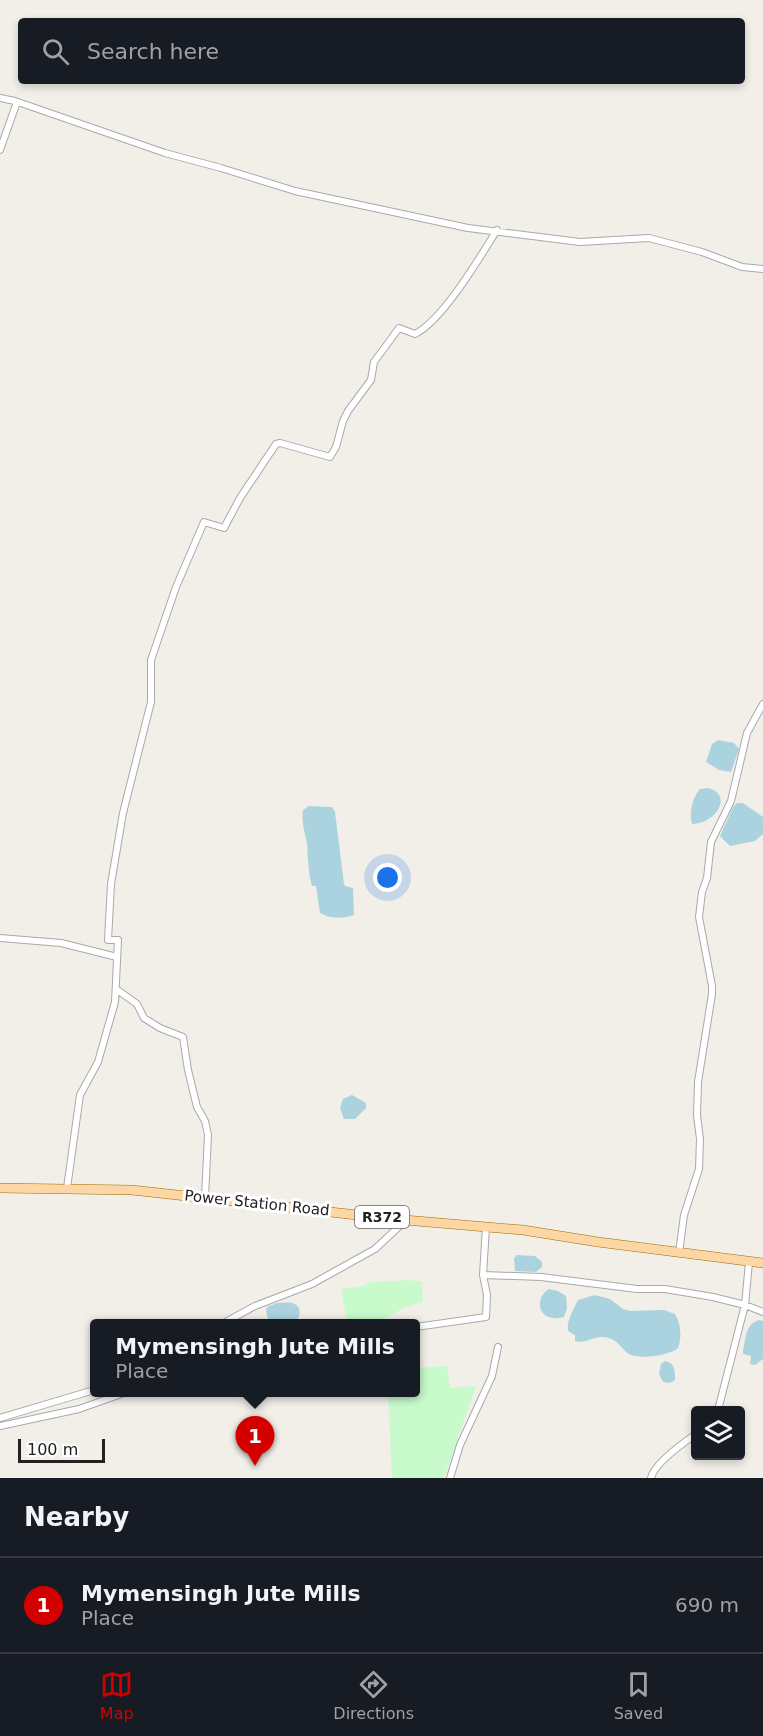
<!DOCTYPE html>
<style>
:root{--surface:#171b24;--page:#20242c;--text:#f1f3f6;--muted:#9ea1a6;--line:#363941;--accent:#d40000}
body{margin:0;font-family:"DejaVu Sans",sans-serif;background:var(--page);color:var(--text)}
.controls{position:absolute;right:18px;bottom:18px;display:grid;overflow:hidden;border-radius:6px;box-shadow:0 3px 9px #0003}
.controls button{width:54px;height:54px;display:grid;place-items:center;padding:0;border:0;border-bottom:2px solid var(--line);background:var(--surface);color:var(--text);font:30px sans-serif}
.scale{position:absolute;left:18px;bottom:15px;width:87px;box-sizing:border-box;padding-left:6px;border:3px solid #222;border-top:0;font-size:16px;line-height:21px;white-space:nowrap;color:#222;-webkit-text-stroke:4px #fff;paint-order:stroke}
.you{position:absolute;left:388px;top:878px;width:21px;height:21px;margin:-15px;border:4px solid #fff;border-radius:50%;background:#1a73e8;box-shadow:0 0 0 9px #1a73e833}
.badge{display:grid;place-items:center;width:39px;height:39px;border-radius:50%;background:var(--accent);color:#fff;font-size:20px;font-weight:700}
.pin{position:absolute;translate:-50% -50px;filter:drop-shadow(0 2px 3px #0008)}
.pin::after{content:'';position:absolute;top:32px;width:21px;height:18px;background:inherit;clip-path:polygon(0 0,100% 0,50% 100%)}
.popup{position:absolute;left:90px;top:1319px;width:330px;height:78px;box-sizing:border-box;display:grid;place-content:center;border-radius:6px;background:var(--surface);filter:drop-shadow(0 2px 4px #0005);font-size:20px;white-space:nowrap;color:var(--muted)}
.popup b{font-size:22px;color:var(--text)}
.popup::after{content:'';position:absolute;left:50%;top:100%;margin-left:-12px;border:12px solid transparent;border-top-color:var(--surface)}
.list{margin:0;padding:0;list-style:none}
h2{display:flex;justify-content:space-between;align-items:center;height:78px;margin:0;padding:0 24px;font-size:26px}
h2 small{font-size:20px;font-weight:400;color:var(--muted)}
.list li{display:grid;grid-template-columns:39px 1fr auto;gap:18px;align-items:center;box-sizing:border-box;height:96px;padding:0 24px;border-top:2px solid var(--line)}
.list b{display:block;font-size:22px;white-space:nowrap}
.list p{margin:0;font-size:20px;white-space:nowrap;color:var(--muted)}
.list em{font-size:20px;font-style:normal;color:var(--muted)}
.icon{flex:none;width:33px;height:33px;fill:none;stroke:currentColor;stroke-width:2;stroke-linecap:round;stroke-linejoin:round}
.map{position:relative;flex:none;width:763px;height:1478px;overflow:hidden}
.search{position:absolute;background:var(--surface);box-shadow:0 3px 9px #0003;left:18px;right:18px;top:18px;height:66px;display:flex;align-items:center;gap:15px;box-sizing:border-box;padding:0 21px;border-radius:6px;color:var(--muted);font-size:22px}
.sheet{height:174px;background:var(--surface)}
nav{display:flex;justify-content:space-around;align-items:center;box-sizing:border-box;height:84px;border-top:2px solid var(--line);background:var(--surface);font-size:16px;color:var(--muted)}
nav a{display:grid;justify-items:center;gap:3px}
nav .on{color:var(--accent)}
.map>svg:first-child{display:block}
.park{fill:#c8facc}
.water{fill:#aad3df}
.lines{fill:none;stroke-linecap:round;stroke-linejoin:round}
.minor-casing{stroke:#a9a9a9;stroke-width:8}
.primary-casing{stroke:#a06b00;stroke-width:10}
.minor{stroke:#fff;stroke-width:6}
.primary{stroke:#fcd6a4;stroke-width:9}
.labels{text-anchor:middle;dominant-baseline:central;stroke-width:6;stroke-linejoin:round;paint-order:stroke}
.shield{fill:#fff;stroke:#646464;stroke-width:1.5}
.shield-label{font-size:14px;font-weight:bold;fill:#222}
.street-label{font-size:15px;fill:#222;stroke:#fff}
</style>
<div class="map">
<svg width="763" height="1478" viewBox="0 0 763 1478">
<rect width="100%" height="100%" fill="#f2efe9"/>
<!-- park -->
<path class="park" d="M409,1280L422,1282L423,1302L404,1308L384,1319L347,1320L341,1289L363,1286L371,1282Z
M447,1366L450,1388L476,1386L444,1478H392L388,1393L416,1392V1368Z"/>
<!-- water -->
<path class="water" d="M718,740L734,743L739,749L731,772L719,770L706,762L712,744Z
M707,788C734,793 717,824 692,824C689,813 692,798 700,789Z
M737,803H743L763,817V834L755,841L730,846L720,836L733,807Z
M309,806L332,807L335,812L344,884L345,886L353,888L354,915C341,919 332,919 320,913L316,886H312C308,872 308,858 307,843C305,832 301,822 303,810Z
M352,1095L366,1103V1108L355,1119H344L340,1108L343,1099Z
M517,1255L535,1256L542,1262V1267L536,1272L515,1271L514,1258Z
M549,1289L558,1291L566,1296L567,1308L564,1317C538,1324 533,1299 549,1289Z
M595,1295L610,1299L623,1309L631,1311L664,1310L675,1314C681,1324 682,1337 678,1348C671,1355 639,1360 629,1354C619,1347 618,1338 602,1337C592,1337 585,1344 575,1341V1335L568,1331C566,1322 574,1308 578,1300Z
M277,1303C282,1303 288,1302 292,1303C302,1306 302,1317 294,1322C288,1326 276,1324 269,1323L266,1311L267,1307Z
M759,1320L763,1321V1359L755,1365L750,1364L751,1356L743,1354V1351C746,1339 745,1324 759,1320Z
M665,1361C675,1363 675,1371 675,1380L670,1383L663,1382L659,1374L661,1364Z"/>
<g class="lines">
<defs>
<path id="minor" d="M0,98L15,101L165,153L221,168L295,191L468,228L580,242L649,238L702,252L742,267L763,269
M0,150L17,102
M0,938L61,943L117,957
M116,989L137,1004L144,1018L160,1028L183,1037L188,1070L197,1107L205,1121L208,1135L205,1197
M67,1188L80,1095L98,1062L115,1002L118,940H108L111,884L123,813L151,702V660L176,587L204,522L224,528L240,498L276,444L280,443L330,457L336,447L343,421L348,411L371,380L374,362L399,328L415,334C443,320 480,257 497,230
M486,1227L483,1275L541,1277L637,1289H665L713,1297L745,1305L763,1312
M679,1253L684,1215L699,1169L700,1139L697,1115L698,1082L712,994V986L699,917L702,892L707,878L711,842L731,801L747,733L763,704
M222,1324L255,1306L312,1284L375,1249L406,1220
M416,1327L486,1317L487,1295L483,1275
M718,1410L745,1305L749,1262
M0,1418L94,1390
M0,1426L79,1409L127,1392
M450,1478L460,1445L492,1376L498,1347
M651,1478C654,1464 683,1443 696,1434"/>
<path id="primary" d="M0,1188L132,1190L393,1219L523,1230L598,1242L763,1263"/>
</defs>
<!-- minor casing -->
<use href="#minor" class="minor-casing"/>
<!-- primary casing -->
<use href="#primary" class="primary-casing"/>
<!-- minor -->
<use href="#minor" class="minor"/>
<!-- primary -->
<use href="#primary" class="primary"/>
</g>
<g class="labels">
<!-- shield labels -->
<rect class="shield" x="355" y="1206" width="54" height="22" rx="4.5"/>
<g class="shield-label">
<text x="382" y="1217">R372</text>
</g>
<!-- street labels -->
<g class="street-label">
<text transform="translate(257 1203) rotate(6)">Power Station Road</text>
</g>
</g>
</svg>
<div class="controls">
<button><svg class="icon" aria-label="layers" viewBox="0 0 24 24"><path d="M12 4l9 5-9 5-9-5zM3 14l9 5 9-5"/></svg></button>
</div>
<div class="scale">100 m</div>
<div class="you"></div>
<div class="pin badge" style="left:255px;top:1466px">1</div>
<div class="popup"><b>Mymensingh Jute Mills</b>Place</div>
<div class="search"><svg class="icon" aria-label="search" viewBox="0 0 24 24"><circle cx="10" cy="10" r="6"/><path d="M15 15l6 6"/></svg>Search here</div>
</div>
<section class="sheet">
<h2>Nearby<small></small></h2>
<ul class="list">
<li><span class="badge">1</span><div><b>Mymensingh Jute Mills</b><p>Place</p></div><em>690 m</em></li>
</ul>
</section>
<nav>
<a class="on"><svg class="icon" aria-label="map" viewBox="0 0 24 24"><path d="M3 6l6-2 6 2 6-2v14l-6 2-6-2-6 2zM9 4v14M15 6v14"/></svg>Map</a>
<a><svg class="icon" aria-label="directions" viewBox="0 0 24 24"><path d="M12 3l9 9-9 9-9-9zM9 14v-3h6M13 9l2 2-2 2"/></svg>Directions</a>
<a><svg class="icon" aria-label="saved" viewBox="0 0 24 24"><path d="M7 4h10v16l-5-4-5 4z"/></svg>Saved</a>
</nav>
